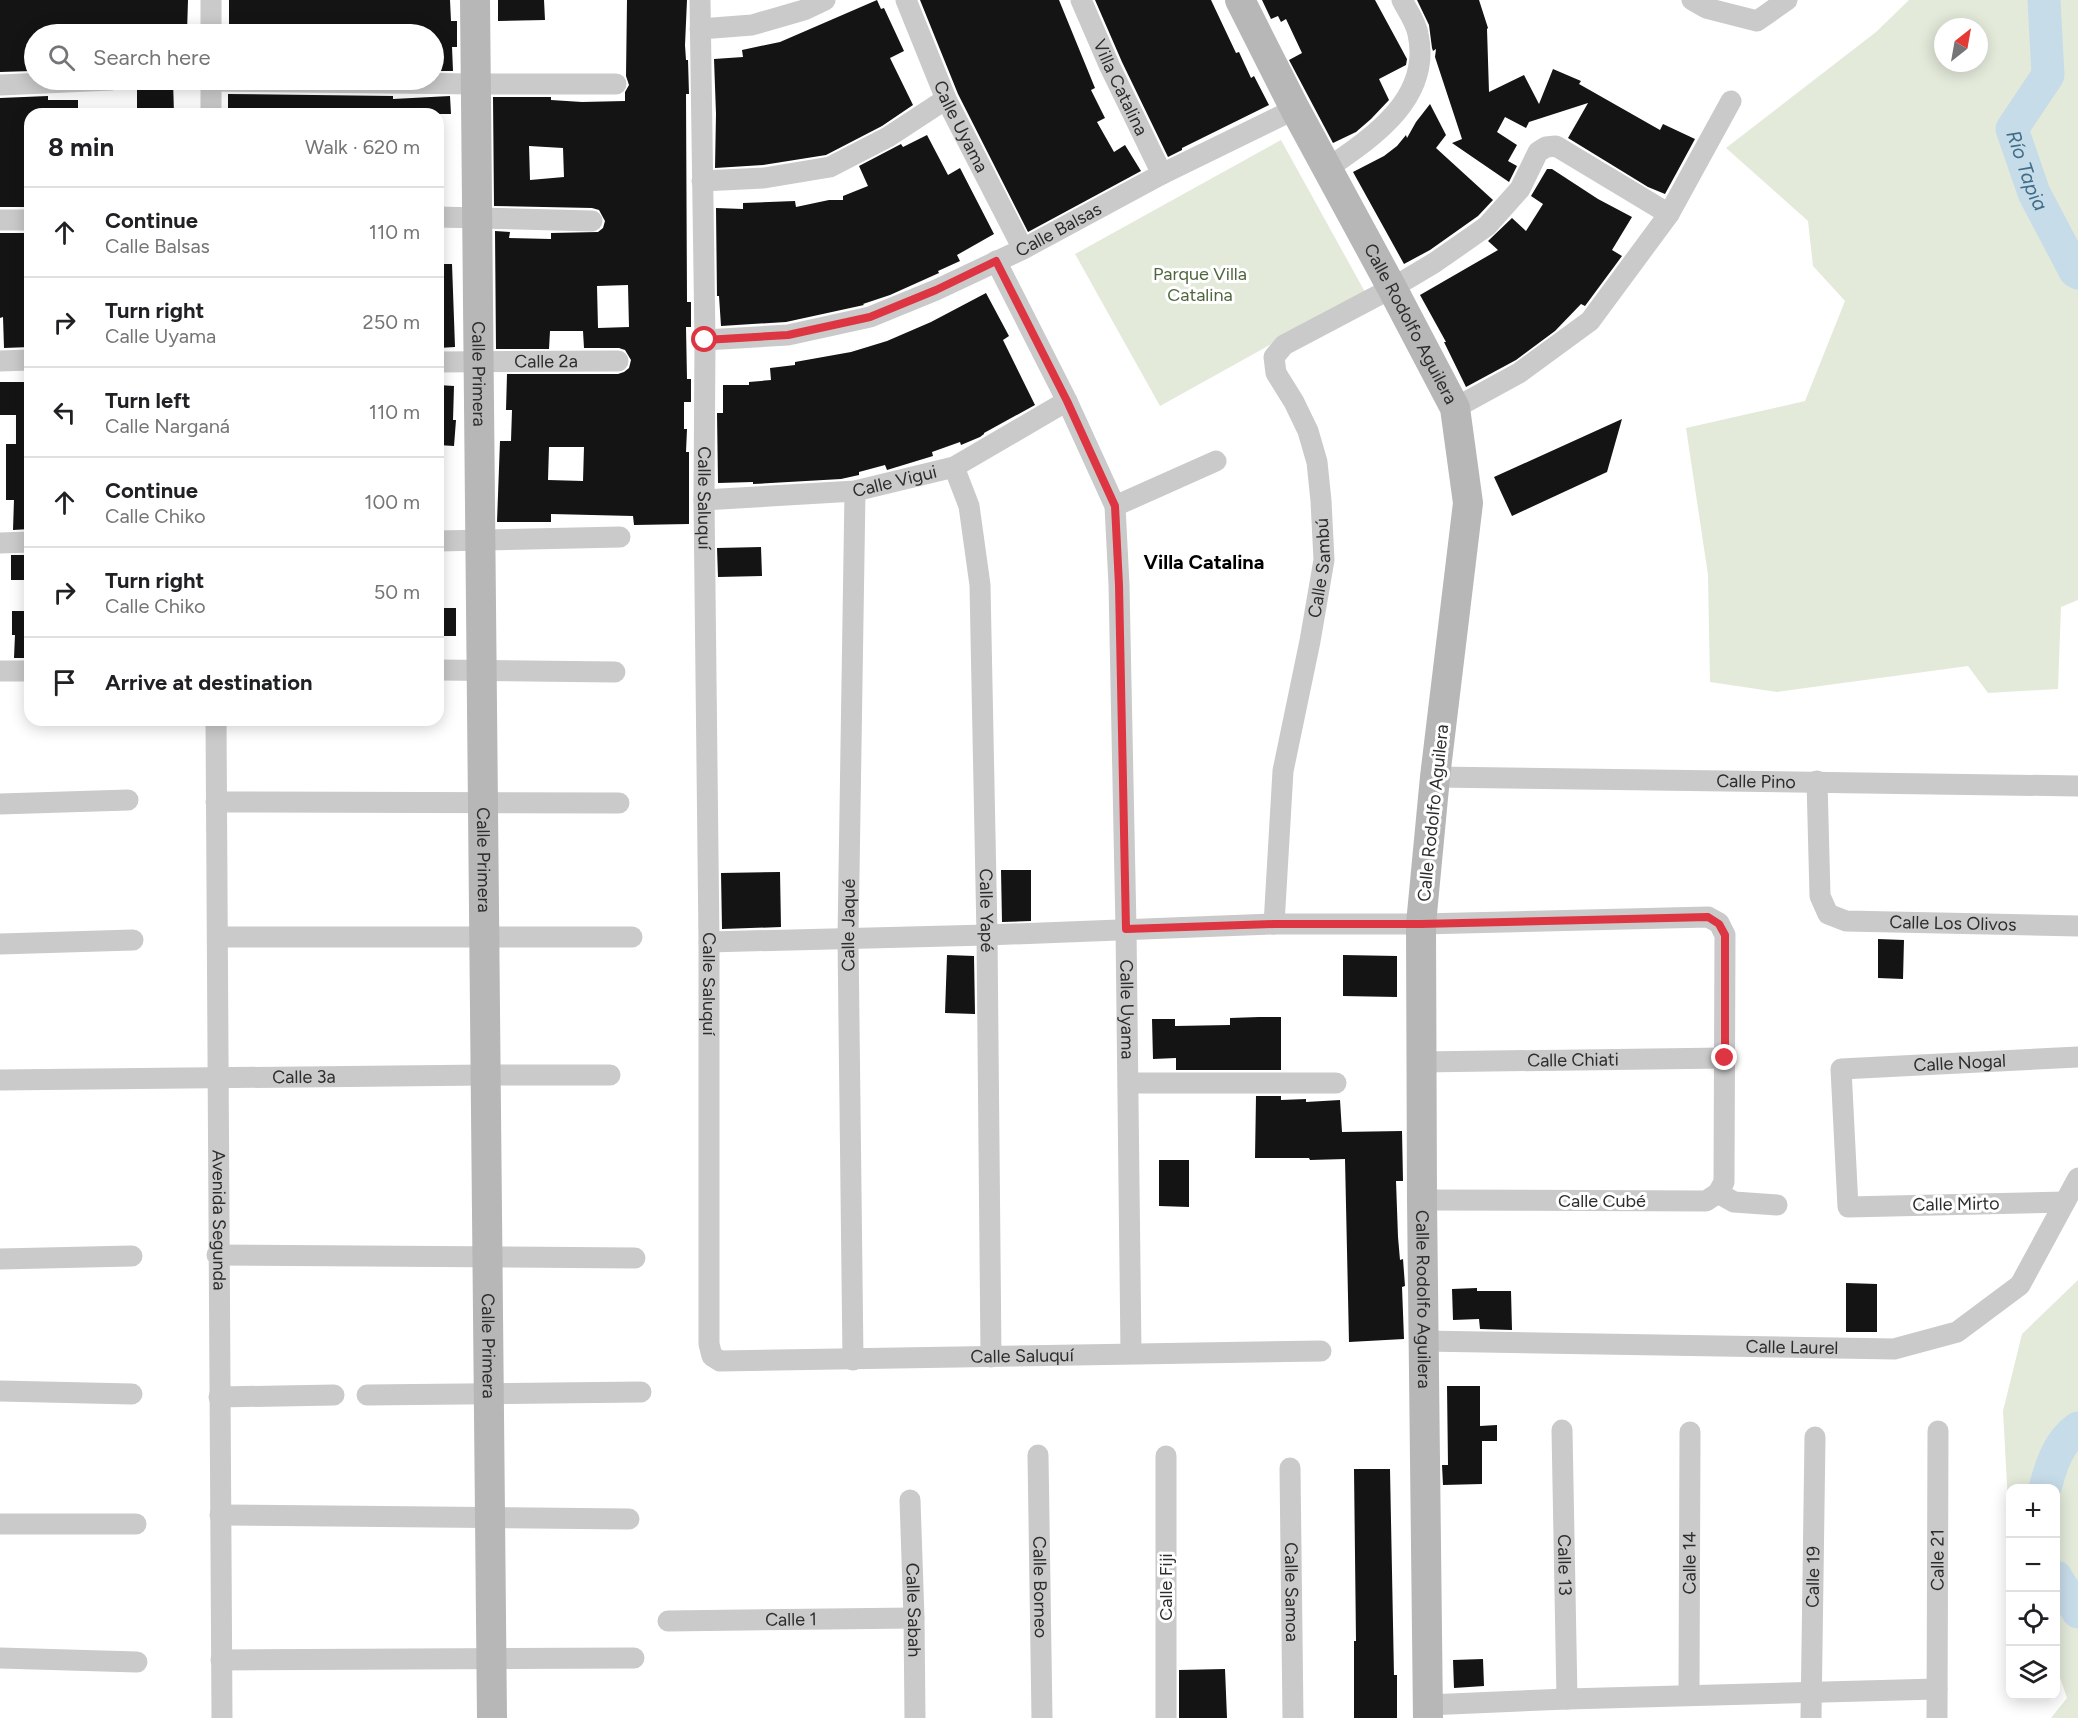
<!DOCTYPE html>
<meta charset="utf-8">
<style>
:root{--surface:#fff;--page:#f6f6f6;--text:#202124;--muted:#757577;--line:#e0e0e0}
body{margin:0;font-family:Figtree,sans-serif;background:var(--page);color:var(--text)}
.controls{position:absolute;right:18px;bottom:18px;display:grid;overflow:hidden;border-radius:12px;box-shadow:0 3px 15px #0003}
.controls button{width:54px;height:54px;display:grid;place-items:center;padding:0;border:0;border-bottom:2px solid var(--line);background:var(--surface);color:var(--text);font:30px sans-serif}
.compass{position:absolute;left:1934px;top:18px;width:54px;height:54px;border-radius:50%;background:var(--surface);box-shadow:0 3px 15px #0003;rotate:31deg}
.stop{position:absolute;width:18px;height:18px;margin:-14px;border:4px solid #dd3541;border-radius:50%;background:#fff}
.stop.end{background:#dd3541;border-color:#fff;box-shadow:0 2px 6px #0008}
.list{margin:0;padding:0;list-style:none}
h2{display:flex;justify-content:space-between;align-items:center;height:78px;margin:0;padding:0 24px;font-size:26px}
h2 small{font-size:20px;font-weight:400;color:var(--muted)}
.list li{display:grid;grid-template-columns:39px 1fr auto;gap:18px;align-items:center;box-sizing:border-box;height:90px;padding:0 24px;border-top:2px solid var(--line)}
.list b{display:block;font-size:22px;white-space:nowrap}
.list p{margin:0;font-size:20px;white-space:nowrap;color:var(--muted)}
.list em{font-size:20px;font-style:normal;color:var(--muted)}
.icon{flex:none;width:33px;height:33px;fill:none;stroke:currentColor;stroke-width:2;stroke-linecap:round;stroke-linejoin:round}
.map{position:relative;flex:none;width:2078px;height:1718px;overflow:hidden}
.search{position:absolute;background:var(--surface);box-shadow:0 3px 15px #0003;left:24px;top:24px;width:420px;height:66px;display:flex;align-items:center;gap:15px;box-sizing:border-box;padding:0 21px;border-radius:33px;color:var(--muted);font-size:22px}
.panel{position:absolute;background:var(--surface);box-shadow:0 3px 15px #0003;left:24px;top:108px;width:420px;height:618px;border-radius:18px}
.map>svg:first-child{display:block}
.green{fill:#e3eada;fill-rule:evenodd}
.lines{fill:none;stroke-linecap:round;stroke-linejoin:round}
.river{stroke:#c7dce9;stroke-width:33}
.building{fill:#141414;fill-rule:evenodd}
.street{stroke:#cacaca;stroke-width:21}
.secondary{stroke:#b7b7b7;stroke-width:30}
.route{stroke:#dd3541;stroke-width:8}
.labels{text-anchor:middle;dominant-baseline:central;stroke-width:6;stroke-linejoin:round;paint-order:stroke}
.street-label{font-size:18px;fill:#2d2d2d;stroke:#fff}
.park-label{font-size:18px;fill:#4f663c;stroke:#fff}
.water-label{font-size:20px;font-style:italic;fill:#3f6d8a;stroke:#fff}
.neighbourhood-label{font-size:20px;font-weight:bold;fill:#000;stroke:#fff}
</style>
<div class="map">
<svg width="2078" height="1718" viewBox="0 0 2078 1718">
<rect width="100%" height="100%" fill="#fff"/>
<!-- green -->
<path class="green" d="M1909,0H2078V600L2061,607L2058,689L1988,693L1968,666L1777,692L1710,682L1708,575L1686,428L1805,401L1845,301L1813,266L1808,221L1726,148L1876,32ZM1943,27H1979V63H1943Z
M1281,140L1365,292L1160,406L1075,254Z
M2078,1280V1718H2051L2067,1698L2056,1666V1488H2010V1541L2003,1411L2022,1334Z"/>
<g class="lines">
<!-- river -->
<g class="river">
<path id="s1" d="M2044,0L2048,75L2012,129L2034,193L2075,271L2078,273"/>
<path d="M2045,1488C2051,1466 2058,1442 2078,1428"/>
<path d="M2056,1577L2078,1612"/>
</g>
</g>
<!-- building -->
<path class="building" d="M0,0H188L187,33L34,34V47H30L31,71L0,72Z
M229,0H450L451,21H457V47H452L453,71H434V34H229Z
M498,0H544L545,20L498,21Z
M627,0H687L685,45L686,60H688L689,94H686L687,302H691V327H686L687,379H691V402H684V429H687L686,452H689V524L634,525L633,516L551,514V522H497L500,441H511L512,410H506L507,374H618L624,372L629,368L631,360L625,350L619,348H584L583,331H550L549,349H496L495,231L510,232L509,238L551,239V233L598,232L603,228L605,221L599,210L592,208L494,206L493,97H551V100L582,102L625,101V92L629,85L626,76ZM529,146L563,148L564,177L530,180ZM628,285L629,327L598,328L597,286ZM549,447H584L583,481L548,480Z
M877,0L881,9L884,8L904,51L890,58L913,105L882,126L826,155L763,165L715,168L716,114L714,59L743,57L742,50L780,42Z
M920,0H1059L1095,88L1091,90L1105,118L1097,122L1114,152L1125,145L1141,171L1028,232L958,94Z
M1095,0H1211L1236,53L1239,52L1251,78L1254,76L1269,105L1182,148V150L1168,157L1122,62Z
M1262,0H1375L1407,59L1406,65L1379,79L1389,100L1371,119L1356,132L1333,143L1289,60L1302,53L1286,19L1281,22L1278,16L1271,19Z
M1417,0H1479L1488,28L1487,29L1489,92L1524,75L1539,104L1553,69L1581,81L1579,84L1660,130L1663,124L1695,139L1665,194L1648,187L1568,138L1588,103L1529,122L1526,128L1505,117L1497,132L1517,145L1508,161L1517,166L1509,182L1452,143L1462,139L1435,57L1436,49L1433,51L1432,48L1429,25Z
M137,80H173L174,114H137Z
M228,94L393,96V99L450,96L451,114H228Z
M48,96V100H78V114H30V207H0V98Z
M1430,104L1446,135L1436,148L1493,200L1478,216L1430,250L1404,264L1353,172L1384,156L1397,146L1406,135L1407,138L1416,122Z
M927,135L948,175L960,168L994,234L957,255L960,261L938,271L939,273L890,295L863,304L864,305L786,322L721,326L719,296H717L716,208L743,209V203L795,201L796,207L829,200H843V196L868,186L859,166L901,144L903,147Z
M1547,169H1552L1598,199L1632,217L1612,250L1622,256L1585,306L1581,304L1555,331L1516,360L1466,387L1444,342H1446L1420,295L1498,250L1488,241L1512,218L1526,231L1543,204L1531,196Z
M0,233H30V347L4,348L3,317L0,318Z
M438,264H452L455,347L438,348Z
M986,293L1009,336L1003,340L1035,405L984,433V434L980,437L961,445L960,442L932,452L933,456L887,470L885,465L859,472V475L841,479L753,484V482L718,483L717,413H723V385H749V382L771,380L770,368L795,365V362L851,352L887,341L931,322Z
M0,382H30V529L13,530L14,500H6V444H16V415H0Z
M438,385L454,386L453,420H456L454,446L438,445Z
M1622,419L1607,472L1512,516L1494,477Z
M761,547L762,576L718,577L717,548Z
M11,555H30V580H11Z
M438,608H456V636H438Z
M12,611H30V658H14L15,635H12Z
M1001,870H1031V921L1002,922Z
M780,872L781,927L722,929L721,873Z
M1878,939L1904,940L1903,979L1878,978Z
M947,955L974,956L975,1014L945,1013Z
M1343,955L1397,956V997L1343,996Z
M1259,1017H1281V1070H1176V1058L1153,1059L1152,1019H1175V1026L1230,1025V1018Z
M1256,1096H1281V1100L1306,1099V1102L1340,1100L1342,1132L1402,1131L1403,1181H1396L1398,1237L1400,1260L1403,1259L1405,1286L1402,1287L1404,1339L1349,1342L1345,1159L1310,1160L1309,1158H1255Z
M1159,1160H1189V1207L1159,1206Z
M1846,1283L1877,1284V1332H1846Z
M1477,1288V1291H1511L1512,1330L1480,1329L1479,1319L1453,1320L1452,1289Z
M1447,1386H1480V1426L1497,1425V1441H1482V1484L1443,1485L1442,1465H1448Z
M1354,1469H1390L1394,1675H1397V1718H1354V1641H1356Z
M1483,1659L1484,1686L1454,1688L1453,1660Z
M1225,1669L1227,1718H1179V1670Z"/>
<g class="lines">
<!-- street -->
<g class="street">
<path id="s2" d="M700,0L705,340L704,500L709,942V1344L712,1356L720,1361L1321,1351"/>
<path id="s3" d="M906,0L946,99L1023,249"/>
<path id="s4" d="M1081,0L1110,67L1162,174"/>
<path d="M1692,0L1706,8L1757,21L1787,0"/>
<path d="M700,29L752,25L804,10L825,0"/>
<path d="M211,34V0"/>
<path d="M211,80V114"/>
<path d="M211,81L476,84H616"/>
<path d="M0,85L112,80"/>
<path d="M1328,168C1373,137 1432,98 1418,34C1416,22 1407,10 1402,0"/>
<path d="M702,181L764,178L830,167L888,137L946,99"/>
<path d="M438,217L592,221"/>
<path d="M0,220H30"/>
<path id="s5" d="M996,261L1067,401L1115,506L1119,585L1126,929L1131,1353"/>
<path id="s6" d="M705,340L788,335L870,317L936,290L1023,249L1162,174L1295,109"/>
<path d="M0,361L30,360"/>
<path id="s7" d="M438,362L618,361"/>
<path d="M1455,408L1519,373L1590,321L1669,214L1731,101"/>
<path id="s8" d="M954,467L969,506L980,585L987,935L991,1357"/>
<path id="s9" d="M704,500L855,491L954,467L1067,401"/>
<path d="M1115,506L1216,461"/>
<path d="M438,541L620,537"/>
<path d="M0,543L30,542"/>
<path d="M438,670L615,672"/>
<path d="M0,671H30"/>
<path id="s10" d="M216,720L222,1718"/>
<path id="s11" d="M1435,777L2078,786"/>
<path id="s12" d="M1817,781L1820,896L1828,914L1846,921L2078,926"/>
<path d="M216,802L619,803"/>
<path d="M0,804L128,800"/>
<path id="s13" d="M1274,924L1283,771L1310,641L1324,560L1321,501L1317,462L1308,431L1294,402L1276,373L1274,357L1284,345L1392,288L1434,263L1487,226L1520,189L1538,152L1546,147L1556,146L1669,214"/>
<path d="M218,937H632"/>
<path d="M709,942L987,935L1274,924H1421L1708,917L1719,923L1725,935L1724,1182L1718,1193L1706,1201L1422,1200"/>
<path d="M0,944L133,940"/>
<path id="s14" d="M1421,1062L1724,1058"/>
<path id="s15" d="M0,1080L486,1075H610"/>
<path d="M1129,1083H1336"/>
<path d="M1718,1193L1734,1202L1777,1205"/>
<path id="s16" d="M2065,1202L1848,1207L1841,1069L2078,1057"/>
<path d="M217,1255L635,1258"/>
<path d="M0,1259L132,1256"/>
<path id="s17" d="M1424,1341L1894,1349L1957,1332L2020,1285L2078,1178"/>
<path id="s18" d="M853,1360L848,938L855,491"/>
<path d="M0,1391L132,1394"/>
<path d="M367,1395L641,1392"/>
<path d="M219,1397L334,1395"/>
<path id="s19" d="M1562,1430L1567,1699"/>
<path id="s20" d="M1038,1455L1042,1718"/>
<path id="s21" d="M1290,1468L1293,1718"/>
<path id="s22" d="M910,1500L914,1618L915,1718"/>
<path d="M220,1515L629,1519"/>
<path d="M0,1524H136"/>
<path id="s23" d="M668,1621L914,1618"/>
<path d="M0,1658L137,1662"/>
<path d="M221,1660L634,1658"/>
<path id="s24" d="M1689,1695L1690,1432"/>
<path d="M1427,1705L1567,1699L1937,1689"/>
<path d="M1166,1718V1456"/>
<path id="s25" d="M1811,1718L1815,1437"/>
<path id="s26" d="M1937,1718L1938,1431"/>
</g>
<!-- secondary -->
<g class="secondary">
<path id="s27" d="M475,0L492,1718"/>
<path id="s28" d="M1240,0L1295,109L1392,288L1455,408L1468,503L1435,777L1421,924L1422,1200L1428,1718"/>
</g>
</g>
<g class="lines">
<!-- route -->
<path class="route" d="M705,340L788,335L870,317L936,290L996,261L1067,401L1115,506L1119,585L1126,929L1274,924H1421L1708,917L1719,924L1725,935V1058"/>
</g>
<g class="labels">
<!-- street labels -->
<g class="street-label">
<text stroke="none"><textPath href="#s4" startOffset="96">Villa Catalina</textPath></text>
<text stroke="none"><textPath href="#s3" startOffset="138">Calle Uyama</textPath></text>
<text stroke="none"><textPath href="#s6" startOffset="375">Calle Balsas</textPath></text>
<text stroke="none"><textPath href="#s28" startOffset="366">Calle Rodolfo Aguilera</textPath></text>
<text stroke="none"><textPath href="#s7" startOffset="108">Calle 2a</textPath></text>
<text stroke="none"><textPath href="#s27" startOffset="374">Calle Primera</textPath></text>
<text stroke="none"><textPath href="#s9" startOffset="192">Calle Vigui</textPath></text>
<text stroke="none"><textPath href="#s2" startOffset="498">Calle Saluquí</textPath></text>
<text stroke="none"><textPath href="#s13" startOffset="360">Calle Sambú</textPath></text>
<text stroke="none"><textPath href="#s11" startOffset="321">Calle Pino</textPath></text>
<text transform="translate(1433 813) rotate(-84)">Calle Rodolfo Aguilera</text>
<text stroke="none"><textPath href="#s27" startOffset="860">Calle Primera</textPath></text>
<text stroke="none"><textPath href="#s8" startOffset="447">Calle Yapé</textPath></text>
<text stroke="none"><textPath href="#s12" startOffset="261">Calle Los Olivos</textPath></text>
<text stroke="none"><textPath href="#s18" startOffset="435">Calle Jaqué</textPath></text>
<text stroke="none"><textPath href="#s2" startOffset="984">Calle Saluquí</textPath></text>
<text stroke="none"><textPath href="#s5" startOffset="776">Calle Uyama</textPath></text>
<text stroke="none"><textPath href="#s14" startOffset="152">Calle Chiati</textPath></text>
<text stroke="none"><textPath href="#s16" startOffset="474">Calle Nogal</textPath></text>
<text stroke="none"><textPath href="#s15" startOffset="304">Calle 3a</textPath></text>
<text x="1602" y="1201">Calle Cubé</text>
<text transform="translate(1956 1204) rotate(-1)">Calle Mirto</text>
<text stroke="none"><textPath href="#s10" startOffset="500">Avenida Segunda</textPath></text>
<text stroke="none"><textPath href="#s28" startOffset="1356">Calle Rodolfo Aguilera</textPath></text>
<text stroke="none"><textPath href="#s27" startOffset="1346">Calle Primera</textPath></text>
<text stroke="none"><textPath href="#s17" startOffset="368">Calle Laurel</textPath></text>
<text stroke="none"><textPath href="#s2" startOffset="1668">Calle Saluquí</textPath></text>
<text stroke="none"><textPath href="#s26" startOffset="158">Calle 21</textPath></text>
<text stroke="none"><textPath href="#s19" startOffset="135">Calle 13</textPath></text>
<text stroke="none"><textPath href="#s24" startOffset="132">Calle 14</textPath></text>
<text stroke="none"><textPath href="#s25" startOffset="141">Calle 19</textPath></text>
<text stroke="none"><textPath href="#s20" startOffset="132">Calle Borneo</textPath></text>
<text transform="translate(1166 1587) rotate(-90)">Calle Fiji</text>
<text stroke="none"><textPath href="#s21" startOffset="124">Calle Samoa</textPath></text>
<text stroke="none"><textPath href="#s22" startOffset="110">Calle Sabah</textPath></text>
<text stroke="none"><textPath href="#s23" startOffset="123">Calle 1</textPath></text>
</g>
<!-- park labels -->
<g class="park-label">
<text x="1200" y="274">Parque Villa<tspan x="1200" dy="21">Catalina</tspan></text>
</g>
<!-- water labels -->
<g class="water-label">
<text stroke="none"><textPath href="#s1" startOffset="184">Río Tapia</textPath></text>
</g>
<!-- neighbourhood labels -->
<g class="neighbourhood-label">
<text x="1204" y="562">Villa Catalina</text>
</g>
</g>
</svg>
<div class="controls">
<button>+</button>
<button>−</button>
<button><svg class="icon" aria-label="locate" viewBox="0 0 24 24"><circle cx="12" cy="12" r="6"/><path d="M12 2v4M12 18v4M2 12h4M18 12h4"/></svg></button>
<button><svg class="icon" aria-label="layers" viewBox="0 0 24 24"><path d="M12 4l9 5-9 5-9-5zM3 14l9 5 9-5"/></svg></button>
</div>
<svg class="compass" viewBox="-18 -18 36 36"><path d="M0-13l5 13h-10z" fill="#e53935"/><path d="M0 13l5-13h-10z" fill="#757577"/></svg>
<div class="stop" style="left:705px;top:340px"></div>
<div class="stop end" style="left:1725px;top:1058px"></div>
<div class="search"><svg class="icon" aria-label="search" viewBox="0 0 24 24"><circle cx="10" cy="10" r="6"/><path d="M15 15l6 6"/></svg>Search here</div>
<section class="panel">
<h2>8 min<small>Walk · 620 m</small></h2>
<ul class="list">
<li><svg class="icon" aria-label="ahead" viewBox="0 0 24 24"><path d="M12 20V5M6 11l6-6 6 6"/></svg><div><b>Continue</b><p>Calle Balsas</p></div><em>110 m</em></li>
<li><svg class="icon" aria-label="right" viewBox="0 0 24 24"><path d="M7 20v-9h11M14 6l5 5-5 5"/></svg><div><b>Turn right</b><p>Calle Uyama</p></div><em>250 m</em></li>
<li><svg class="icon" aria-label="left" viewBox="0 0 24 24"><path d="M17 20v-9H6M10 6l-5 5 5 5"/></svg><div><b>Turn left</b><p>Calle Narganá</p></div><em>110 m</em></li>
<li><svg class="icon" aria-label="ahead" viewBox="0 0 24 24"><path d="M12 20V5M6 11l6-6 6 6"/></svg><div><b>Continue</b><p>Calle Chiko</p></div><em>100 m</em></li>
<li><svg class="icon" aria-label="right" viewBox="0 0 24 24"><path d="M7 20v-9h11M14 6l5 5-5 5"/></svg><div><b>Turn right</b><p>Calle Chiko</p></div><em>50 m</em></li>
<li><svg class="icon" aria-label="arrive" viewBox="0 0 24 24"><path d="M6 21V4h12l-3 4 3 4H6"/></svg><div><b>Arrive at destination</b></div></li>
</ul>
</section>
</div>
